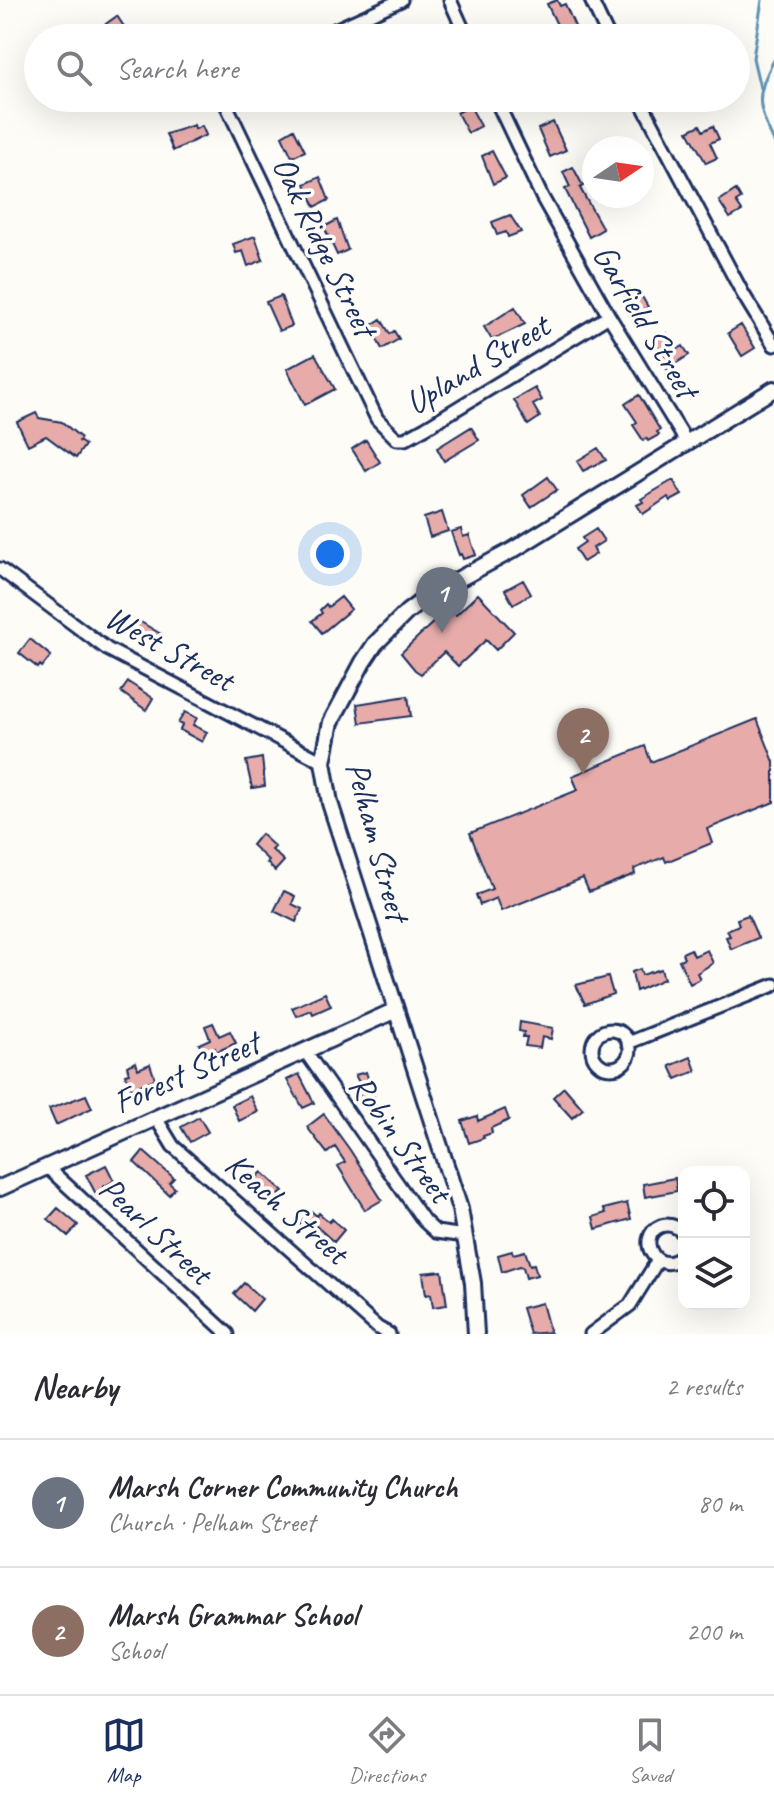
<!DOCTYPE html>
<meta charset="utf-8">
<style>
:root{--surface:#fff;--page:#f2f2f3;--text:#2b2b33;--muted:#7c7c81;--line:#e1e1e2;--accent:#1b2f5e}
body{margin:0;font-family:Caveat,sans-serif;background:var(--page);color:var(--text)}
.controls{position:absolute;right:24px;bottom:24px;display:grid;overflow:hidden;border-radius:16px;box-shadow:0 8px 32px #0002}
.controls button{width:72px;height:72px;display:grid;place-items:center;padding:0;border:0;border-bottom:2px solid var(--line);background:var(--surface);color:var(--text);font:40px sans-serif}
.compass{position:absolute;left:582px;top:136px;width:72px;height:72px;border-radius:50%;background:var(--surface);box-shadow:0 8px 32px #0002;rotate:77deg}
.you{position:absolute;left:330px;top:554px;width:28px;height:28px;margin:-20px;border:6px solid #fff;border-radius:50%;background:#1a73e8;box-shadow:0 0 0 12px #1a73e833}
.badge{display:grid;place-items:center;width:52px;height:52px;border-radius:50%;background:var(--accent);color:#fff;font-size:26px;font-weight:700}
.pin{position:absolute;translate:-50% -66px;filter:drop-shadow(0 2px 4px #0008)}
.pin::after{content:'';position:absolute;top:42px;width:28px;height:24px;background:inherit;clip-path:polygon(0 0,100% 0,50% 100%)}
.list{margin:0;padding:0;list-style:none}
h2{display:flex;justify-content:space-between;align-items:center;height:104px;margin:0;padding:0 32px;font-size:34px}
h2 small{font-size:26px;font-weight:400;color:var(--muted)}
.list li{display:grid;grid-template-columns:52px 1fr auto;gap:24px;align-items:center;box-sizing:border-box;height:128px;padding:0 32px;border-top:2px solid var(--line)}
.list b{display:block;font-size:30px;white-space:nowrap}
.list p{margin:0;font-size:26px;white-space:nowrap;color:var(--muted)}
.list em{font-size:26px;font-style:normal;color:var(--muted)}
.icon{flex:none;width:44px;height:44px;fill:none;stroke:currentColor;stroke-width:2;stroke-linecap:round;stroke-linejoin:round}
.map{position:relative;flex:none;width:774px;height:1334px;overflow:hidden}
.search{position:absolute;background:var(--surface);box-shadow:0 8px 32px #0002;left:24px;right:24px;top:24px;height:88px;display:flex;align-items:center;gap:20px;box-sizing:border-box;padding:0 28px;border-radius:44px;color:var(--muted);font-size:30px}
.sheet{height:360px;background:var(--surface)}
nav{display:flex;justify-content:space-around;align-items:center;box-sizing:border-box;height:112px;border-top:2px solid var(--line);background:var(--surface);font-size:22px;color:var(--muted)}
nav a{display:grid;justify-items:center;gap:4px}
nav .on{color:var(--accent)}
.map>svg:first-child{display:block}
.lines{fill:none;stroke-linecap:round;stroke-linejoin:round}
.stream{stroke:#5f94b4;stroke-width:3}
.building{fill:#e7acaa;stroke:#1b2f5e;stroke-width:2}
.minor-casing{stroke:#1b2f5e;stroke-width:17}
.tertiary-casing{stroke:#1b2f5e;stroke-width:20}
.minor{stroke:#fdfcf7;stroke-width:11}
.tertiary{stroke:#fdfcf7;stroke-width:14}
.labels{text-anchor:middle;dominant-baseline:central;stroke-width:7;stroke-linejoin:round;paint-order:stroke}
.street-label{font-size:34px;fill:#1b2f5e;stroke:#fdfcf7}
</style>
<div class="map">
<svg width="774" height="1334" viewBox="0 0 774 1334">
<rect width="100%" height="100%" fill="#fdfcf7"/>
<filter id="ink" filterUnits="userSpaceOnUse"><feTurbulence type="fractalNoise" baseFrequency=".0125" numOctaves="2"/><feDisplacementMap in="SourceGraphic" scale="16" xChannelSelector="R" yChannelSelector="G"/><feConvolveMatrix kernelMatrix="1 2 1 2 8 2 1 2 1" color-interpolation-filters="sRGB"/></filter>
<g filter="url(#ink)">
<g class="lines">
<!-- stream -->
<path class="stream" d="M774,60C755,96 757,105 774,142
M760,88L753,58L762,0"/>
</g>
<!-- building -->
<path class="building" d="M557,0L560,6L565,4L577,31L562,38H559L556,30L559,29L547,4Z
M117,16L125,28L111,38H101L96,31Z
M430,23L431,38H406L405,25Z
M470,106L481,126L468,133L457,113Z
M553,122L566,150L550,157L538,129Z
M194,125L195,129L202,126L206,135L173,151L166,134Z
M700,125L703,131L713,126L719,139L710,143L717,158L706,163L688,131Z
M294,129L305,151L292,157L282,136Z
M492,151L506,178L493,184L482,156Z
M573,167L583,186L580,188L603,229L589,237L565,189L570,187L563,172Z
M320,177L329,200L315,207L305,184Z
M736,190L741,199L736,202L742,211L730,218L719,201Z
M510,215L521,232L508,237L506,232L497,235L492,222Z
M337,220L348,250L337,255L324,227Z
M255,236L263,260L248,266L243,251L236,253L233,244Z
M638,290L648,307L635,315L633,311L629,314L622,303L626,301L624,298Z
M281,296L292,326L279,331L266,302Z
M515,307L525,324L492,340L484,327Z
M381,319L390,334L394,331L399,339L382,349L370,326Z
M741,325L755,348L742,356L728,333Z
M667,333L678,349L683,346L689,355L667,369L660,358L664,356L654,341Z
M315,354L335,389L305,405L287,369Z
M535,388L542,400L533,405L540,417L528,425L514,400Z
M639,395L660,430L657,432L659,435L648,441L646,438L643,440L633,425L637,422L625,404Z
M36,413L39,418L62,422L81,438L79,441L85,445L76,458L46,436L28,445L17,422Z
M471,427L479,440L444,461L437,448Z
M366,440L380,462L366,471L352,449Z
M598,448L606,460L583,471L577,461Z
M548,477L557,490L531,507L523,495Z
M673,480L682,495L671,501L668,497L643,514L637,505L643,502L641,499Z
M442,512L448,531L430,537L424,518Z
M461,529L463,537L469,535L476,555L463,559L461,554L459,555L451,532Z
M596,529L604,541L593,548L596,554L583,562L575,549L585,542L582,538Z
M523,580L531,594L513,604L505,590Z
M478,594L514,632L496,650L486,640L458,666L444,652L421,674L415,670L401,653L441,615L445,619L452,612L456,615Z
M341,597L351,609L322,633L312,621L322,613L320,610L326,604L328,607Z
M139,621L161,634L154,647L131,635Z
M30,639L51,656L42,667L40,665L38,668L19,653Z
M128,682L153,698L146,710L121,692Z
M408,696L411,716L360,723L357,704Z
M185,712L197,718L193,725L207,732L202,742L180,730L182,725L178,723Z
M757,719L774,762V802L707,829L712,843L666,862L664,857L634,869L635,874L589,892L583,878L501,911L496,898L480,905L476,895L492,889L470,833L578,790L572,776L645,746L651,762Z
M262,758L265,786L252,788L246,761Z
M261,834L275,847L272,850L284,861L275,871L267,863L269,861L252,845Z
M284,891L295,896L292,904L302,909L296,922L274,911Z
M748,915L758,938L731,949L726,937L730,936L727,930L739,925L737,919Z
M691,949L694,956L707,950L713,963L697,973L700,979L690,984L679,960L684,958L682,953Z
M640,969L642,975L661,969L664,979L636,991L632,972Z
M608,977L613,994L585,1004L576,985Z
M325,993L331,1006L313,1014L311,1010L296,1016L292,1008Z
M520,1022L553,1028L551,1039L542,1037L540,1048L525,1046L527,1037H523L524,1032L519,1031Z
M213,1023L219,1036L230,1031L236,1043L216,1052L215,1048L203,1053L199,1044L210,1039L205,1026Z
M691,1057L696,1071L676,1079L670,1066Z
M136,1062L138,1069L150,1064L155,1079L131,1089L125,1074L129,1073L127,1066Z
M366,1072L376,1103L373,1105L370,1100L361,1102L357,1089L361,1086L355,1075Z
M299,1074L314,1103L303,1108L287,1080Z
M564,1087L583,1109L572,1118L553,1097Z
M86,1095L92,1108L56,1125L49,1109Z
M250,1096L258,1112L239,1121L232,1105Z
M505,1109L509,1120L491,1128L492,1133L483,1136L484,1138L469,1143L462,1121L477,1116L478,1121Z
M324,1114L350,1150L382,1200L365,1210L338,1166L345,1162L335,1147L327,1153L307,1127Z
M199,1117L208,1132L190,1142L181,1127Z
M143,1151L174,1178L169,1183L175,1188L169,1195L134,1162Z
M106,1165L114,1181L103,1187L105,1191L97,1196L86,1175Z
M262,1172L283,1191L272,1203L263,1195L261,1197L251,1184Z
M675,1178L677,1191L645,1197L643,1184Z
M627,1203L631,1219L596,1229L593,1217L606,1213L604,1209Z
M58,1208L78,1225L68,1236L48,1219Z
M311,1211L317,1216L319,1213L329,1222L332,1219L344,1230L334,1242L316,1226L310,1233L299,1224Z
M512,1251L513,1254L525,1251L530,1265L534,1264L537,1275L526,1278L523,1267L520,1266L502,1272L498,1255Z
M442,1271L447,1305L433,1307L431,1294L426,1295L423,1273Z
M244,1283L262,1299L252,1311L234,1294Z
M542,1303L550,1332L530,1334L522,1308Z"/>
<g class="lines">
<defs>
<path id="minor" d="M450,0L467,38
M591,0L609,38
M317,38L401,0
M223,98L377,419L397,439H405L425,428L609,316
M495,98L542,197L609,316L687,443
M639,98L743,294L774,345
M0,569L107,649L323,762
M592 1049a19 19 0 1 1 38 0a19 19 0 1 1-38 0Z
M628,1043L774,985
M305,1051L424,1221L436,1232L465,1236
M156,1118L173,1146L378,1328L389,1334
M47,1167L228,1334
M684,1234C678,1227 671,1223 661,1226C633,1237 659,1281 684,1254
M591,1334L630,1305L658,1260"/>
<path id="tertiary" d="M0,1188L396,1010
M476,1334L473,1283L460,1209L330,803L323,762L331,722L363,662L375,644L407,612L431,594L513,550L774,389"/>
</defs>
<!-- minor casing -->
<use href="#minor" class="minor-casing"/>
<!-- tertiary casing -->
<use href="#tertiary" class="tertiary-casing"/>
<!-- minor -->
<use href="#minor" class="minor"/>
<!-- tertiary -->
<use href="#tertiary" class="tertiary"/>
</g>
</g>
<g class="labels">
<!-- street labels -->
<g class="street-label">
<text transform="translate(325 246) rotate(64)">Oak Ridge Street</text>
<text transform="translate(646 321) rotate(59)">Garfield Street</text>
<text transform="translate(477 364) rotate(-31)">Upland Street</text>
<text transform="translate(170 648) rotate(29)">West Street</text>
<text transform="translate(378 841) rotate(75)">Pelham Street</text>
<text transform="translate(186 1072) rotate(-24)">Forest Street</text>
<text transform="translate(401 1138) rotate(54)">Robin Street</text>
<text transform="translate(287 1208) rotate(41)">Keach Street</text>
<text transform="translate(156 1230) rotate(43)">Pearl Street</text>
</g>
</g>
</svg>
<div class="controls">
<button><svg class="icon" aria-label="locate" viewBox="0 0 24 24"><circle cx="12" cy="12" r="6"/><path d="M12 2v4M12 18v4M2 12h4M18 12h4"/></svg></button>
<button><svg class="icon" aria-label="layers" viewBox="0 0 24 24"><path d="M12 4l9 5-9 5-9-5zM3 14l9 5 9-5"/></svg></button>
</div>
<svg class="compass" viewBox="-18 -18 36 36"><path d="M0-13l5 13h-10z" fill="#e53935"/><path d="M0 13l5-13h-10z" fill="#7c7c81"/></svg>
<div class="you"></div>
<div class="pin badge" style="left:442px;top:633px;background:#6b7280">1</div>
<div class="pin badge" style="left:583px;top:774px;background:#8d6e63">2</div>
<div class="search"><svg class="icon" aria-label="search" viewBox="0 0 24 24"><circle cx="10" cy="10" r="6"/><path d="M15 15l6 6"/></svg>Search here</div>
</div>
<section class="sheet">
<h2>Nearby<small>2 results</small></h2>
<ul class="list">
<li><span class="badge" style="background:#6b7280">1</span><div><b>Marsh Corner Community Church</b><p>Church · Pelham Street</p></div><em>80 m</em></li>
<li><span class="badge" style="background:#8d6e63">2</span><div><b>Marsh Grammar School</b><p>School</p></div><em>200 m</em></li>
</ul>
</section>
<nav>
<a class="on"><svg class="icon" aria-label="map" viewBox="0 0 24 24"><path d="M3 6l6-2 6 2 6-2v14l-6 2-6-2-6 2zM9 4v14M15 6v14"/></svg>Map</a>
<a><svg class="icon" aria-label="directions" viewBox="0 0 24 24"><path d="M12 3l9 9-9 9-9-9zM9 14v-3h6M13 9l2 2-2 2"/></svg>Directions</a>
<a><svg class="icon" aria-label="saved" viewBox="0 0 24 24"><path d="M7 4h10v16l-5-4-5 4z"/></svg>Saved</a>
</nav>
